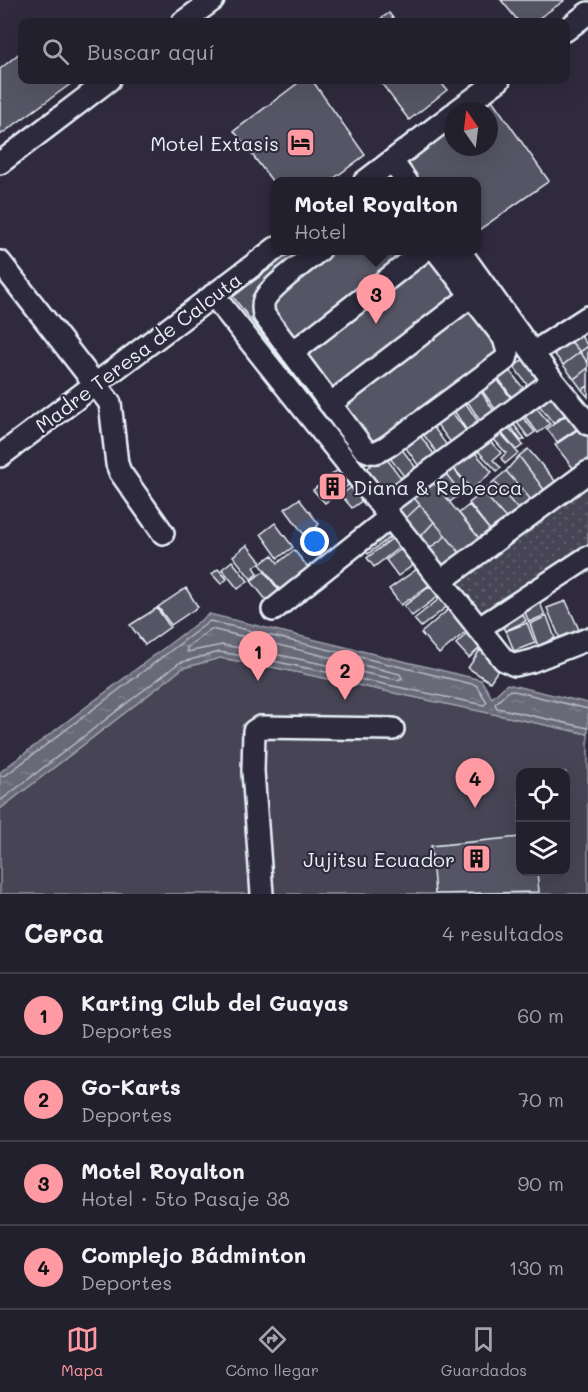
<!DOCTYPE html>
<html lang="es">
<meta charset="utf-8">
<style>
:root{--surface:#23202e;--page:#2f2d3a;--text:#f1f3f6;--muted:#a3a3aa;--line:#403e4a;--accent:#ff9aa2}
body{margin:0;font-family:Mali,sans-serif;background:var(--page);color:var(--text)}
.controls{position:absolute;right:18px;bottom:18px;display:grid;overflow:hidden;border-radius:12px;box-shadow:0 6px 24px #0002}
.controls button{width:54px;height:54px;display:grid;place-items:center;padding:0;border:0;border-bottom:2px solid var(--line);background:var(--surface);color:var(--text);font:30px sans-serif}
.compass{position:absolute;left:444px;top:102px;width:54px;height:54px;border-radius:50%;background:var(--surface);box-shadow:0 6px 24px #0002;rotate:346deg}
.you{position:absolute;left:315px;top:542px;width:21px;height:21px;margin:-15px;border:4px solid #fff;border-radius:50%;background:#1a73e8;box-shadow:0 0 0 9px #1a73e833}
.badge{display:grid;place-items:center;width:39px;height:39px;border-radius:50%;background:var(--accent);color:#111;font-size:20px;font-weight:700}
.pin{position:absolute;translate:-50% -50px;filter:drop-shadow(0 2px 3px #0008)}
.pin::after{content:'';position:absolute;top:32px;width:21px;height:18px;background:inherit;clip-path:polygon(0 0,100% 0,50% 100%)}
.popup{position:absolute;left:271px;top:177px;width:210px;height:78px;box-sizing:border-box;display:grid;place-content:center;border-radius:12px;background:var(--surface);filter:drop-shadow(0 2px 4px #0005);font-size:20px;white-space:nowrap;color:var(--muted)}
.popup b{font-size:22px;color:var(--text)}
.popup::after{content:'';position:absolute;left:50%;top:100%;margin-left:-12px;border:12px solid transparent;border-top-color:var(--surface)}
.list{margin:0;padding:0;list-style:none}
h2{display:flex;justify-content:space-between;align-items:center;height:78px;margin:0;padding:0 24px;font-size:26px}
h2 small{font-size:20px;font-weight:400;color:var(--muted)}
.list li{display:grid;grid-template-columns:39px 1fr auto;gap:18px;align-items:center;box-sizing:border-box;height:84px;padding:0 24px;border-top:2px solid var(--line)}
.list b{display:block;font-size:22px;white-space:nowrap}
.list p{margin:0;font-size:20px;white-space:nowrap;color:var(--muted)}
.list em{font-size:20px;font-style:normal;color:var(--muted)}
.icon{flex:none;width:33px;height:33px;fill:none;stroke:currentColor;stroke-width:2;stroke-linecap:round;stroke-linejoin:round}
.map{position:relative;flex:none;width:588px;height:894px;overflow:hidden}
.search{position:absolute;background:var(--surface);box-shadow:0 6px 24px #0002;left:18px;right:18px;top:18px;height:66px;display:flex;align-items:center;gap:15px;box-sizing:border-box;padding:0 21px;border-radius:12px;color:var(--muted);font-size:22px}
.sheet{height:414px;background:var(--surface)}
nav{display:flex;justify-content:space-around;align-items:center;box-sizing:border-box;height:84px;border-top:2px solid var(--line);background:var(--surface);font-size:16px;color:var(--muted)}
nav a{display:grid;justify-items:center;gap:3px}
nav .on{color:var(--accent)}
.map>svg:first-child{display:block}
.park{fill:url(#park-dots);stroke:#979aa6;stroke-width:1.5}
.pitch{fill:#464455;stroke:#979aa6;stroke-width:1.5;fill-rule:evenodd}
.water{fill:url(#water-ripples);stroke:#9c9fab;stroke-width:1.5}
.lines{fill:none;stroke-linecap:round;stroke-linejoin:round}
.shore{stroke:#b5bbc5;stroke-width:1.5}
.building{fill:#575565;stroke:#e8f1f8;stroke-width:1.5}
.minor-casing{stroke:#e8f1f8;stroke-width:26}
.minor{stroke:#2f2a3d;stroke-width:21}
.labels{text-anchor:middle;dominant-baseline:central;stroke-width:4.5;stroke-linejoin:round;paint-order:stroke}
.poi-label{font-size:20px;fill:#e8f1f8;stroke:#2f2a3d;text-anchor:end}
.street-label{font-size:20px;fill:#e8f1f8;stroke:#2f2a3d}
</style>
<div class="map">
<svg width="588" height="894" viewBox="0 0 588 894">
<defs>
<pattern id="park-dots" width="8" height="8" patternUnits="userSpaceOnUse" patternTransform="scale(1.5)"><rect width="8" height="8" fill="#464455"/><path d="M2 2h.1M6 6h.1" fill="none" stroke="#615f6e" stroke-width="1.8" stroke-linecap="round"/></pattern>
<pattern id="water-ripples" width="26" height="14" patternUnits="userSpaceOnUse" patternTransform="scale(1.5)"><rect width="26" height="14" fill="#696978"/><path d="M2 4q2-2 4 0t4 0M15 11q2-2 4 0t4 0" fill="none" stroke="#7e7f8c"/></pattern>
</defs>
<rect width="100%" height="100%" fill="#2f2a3d"/>
<filter id="ink" filterUnits="userSpaceOnUse"><feTurbulence type="fractalNoise" baseFrequency=".0167" numOctaves="2"/><feDisplacementMap in="SourceGraphic" scale="12" xChannelSelector="R" yChannelSelector="G"/><feConvolveMatrix kernelMatrix="1 2 1 2 8 2 1 2 1" color-interpolation-filters="sRGB"/></filter>
<g filter="url(#ink)">
<!-- park -->
<path class="park" d="M588,472V557L478,629L441,581Z"/>
<!-- pitch -->
<path class="pitch" d="M220,658L267,666L588,734V894H0V809L183,668ZM520,772H566V872H520Z"/>
<!-- water -->
<path class="water" d="M209,614L481,680L492,698L507,684L588,703V734L267,666L220,658L183,668L0,809V772Z"/>
<g class="lines">
<!-- shore -->
<path class="shore" d="M211,629L400,674L402,678L398,680L270,653L222,645L187,652V647Z
M588,709L510,690L495,704L497,708L588,728
M0,776L6,775L210,621L476,685L487,702L484,705L268,660L219,652L179,663L0,801"/>
</g>
<!-- building -->
<path class="building" d="M501,0H563L564,1L533,22H519Z
M389,13L396,22H376Z
M22,51V80H69L72,83L0,135V69Z
M302,80H312L365,155L329,182H276V186L234,131Z
M379,80H439L447,90L409,120Z
M490,97L549,181L476,232V182H419L406,164L453,127V147H489V111H473Z
M294,250H442L519,352L363,464L233,297Z
M578,332L588,346L580,352L569,339Z
M569,339L580,352L563,365L552,351Z
M588,346V363L580,352Z
M580,352L588,363V368L574,379L563,365Z
M529,355L547,378L531,390L514,367Z
M588,368V386L582,390L574,379Z
M510,371L527,393L515,402L499,379Z
M494,375L516,405L500,416L479,386Z
M588,386V397L582,390Z
M478,387L498,417L484,427L464,396Z
M553,387L571,410L553,423L535,400Z
M463,399L483,429L471,437L451,406Z
M447,406L467,432L452,444L432,418Z
M535,406L550,424L538,433L524,415Z
M571,412L581,426L557,442L547,429Z
M521,415L535,432L528,437L515,420Z
M430,422L448,447L438,454L420,430Z
M512,422L525,439L521,441L509,424Z
M506,424L523,445L516,450L499,430Z
M585,425L588,428V466L577,473L555,445Z
M416,430L437,458L421,469L401,441Z
M498,430L518,453L505,464L501,458L506,453L491,436Z
M488,439L501,453L493,460L501,468L497,471L477,450Z
M398,444L419,472L407,480L386,453Z
M470,447L492,472L472,489L450,464Z
M528,449L556,482L545,491L519,456Z
M384,455L404,482L385,497L365,470Z
M519,456L545,491L533,502L506,471Z
M450,464L468,487L461,493L443,470Z
M340,468L351,483L325,503L313,490Z
M443,470L461,493L450,502L430,478Z
M506,471L533,502L521,513L494,481Z
M430,478L483,543L464,558L411,494Z
M494,481L521,513L509,522L483,492Z
M354,485L364,499L352,508L341,495Z
M483,492L509,522L493,534L469,503Z
M411,494L420,505L405,519L394,505Z
M299,499L319,524L313,531L311,528L305,536L285,509Z
M420,505L434,522L420,537L405,519Z
M469,505L493,534L483,543L459,513Z
M434,522L446,536L429,549L420,537Z
M275,523L293,547L278,558L261,534Z
M386,526L393,535L368,554L361,545Z
M446,536L464,558L446,570L429,549Z
M394,537L401,546L374,567L367,558Z
M247,545L261,562L254,567L258,573L251,579L233,556Z
M404,547L416,563L398,576L386,560Z
M294,550L312,572L284,595L260,564L272,555L278,563Z
M232,561L248,581L238,589L222,569Z
M420,567L432,583L401,605L389,589Z
M218,569L227,579L221,584L212,574Z
M264,571L283,596L271,606L251,581Z
M433,584L441,594L412,616L404,606Z
M186,588L198,607L171,625L158,607Z
M444,595L450,604L421,627L414,619Z
M538,598L545,615L529,622L522,605Z
M566,601L580,632L561,641L547,608Z
M519,606L526,621L505,631L498,616Z
M157,608L170,627L145,645L130,625Z
M450,608L469,629L439,654L421,633Z
M547,616L555,638L538,646L530,624Z
M527,623L535,643L514,651L506,631Z
M469,631L483,645L469,658L456,644Z
M480,650L502,664L490,682L468,668Z
M520,837V872H537L539,892L435,894L431,846Z"/>
<g class="lines">
<defs>
<path id="minor" d="M183,22L213,0
M566,30L588,13
M457,111L499,80
M392,161L407,182
M0,163L109,80
M364,182L453,114
M320,250C306,261 271,286 264,300C262,305 263,310 264,315L364,449C374,455 378,452 388,446L506,359L508,352L504,338L436,250
M459,250L553,381L588,424
M0,262L95,384L110,403L117,464L120,472L163,533
M213,295L504,660L515,665L532,661L588,639
M534,352L588,317
M292,353L425,250
M330,404L471,296
M0,456L276,248
M382,507L553,381
M441,581L588,472
M273,610L390,517
M478,629L588,557
M262,894L253,771L254,731L260,727L393,729"/>
</defs>
<!-- minor casing -->
<use href="#minor" class="minor-casing"/>
<!-- minor -->
<use href="#minor" class="minor"/>
</g>
</g>
<!-- icons -->
<defs>
<symbol id="hotel-square" viewBox="-11 -11 22 22"><rect x="-9" y="-9" width="18" height="18" rx="4" fill="#ff9aa2" stroke="#2f2a3d"/><path d="M-6-4.5h1.5V1H6V5H4.5V3h-9V5H-6ZM-4 0a1.8 1.8 0 1 1 3.6 0ZM.5 0V-2.5h3Q6-2.5 6 0Z" fill="#111"/></symbol>
<symbol id="building-square" viewBox="-11 -11 22 22"><rect x="-9" y="-9" width="18" height="18" rx="4" fill="#ff9aa2" stroke="#2f2a3d"/><path d="M-4-6H4V6H1V3H-1V6H-4ZM-2.5-4.3h1.7v1.8h-1.7ZM.8-4.3h1.7v1.8H.8ZM-2.5-1h1.7V.8h-1.7ZM.8-1h1.7V.8H.8Z" fill="#111"/></symbol>
</defs>
<g fill-rule="evenodd">
<use href="#hotel-square" x="284" y="126" width="33" height="33"/>
<use href="#building-square" x="316" y="470" width="33" height="33"/>
<use href="#building-square" x="460" y="842" width="33" height="33"/>
</g>
<g class="labels">
<!-- poi labels -->
<g class="poi-label">
<text x="279" y="143">Motel Extasis</text>
<text x="353" y="487" text-anchor="start">Diana &amp; Rebecca</text>
<text x="455" y="859">Jujitsu Ecuador</text>
</g>
<!-- street labels -->
<g class="street-label">
<text transform="translate(138 352) rotate(-37)">Madre Teresa de Calcuta</text>
</g>
</g>
</svg>
<div class="controls">
<button><svg class="icon" aria-label="locate" viewBox="0 0 24 24"><circle cx="12" cy="12" r="6"/><path d="M12 2v4M12 18v4M2 12h4M18 12h4"/></svg></button>
<button><svg class="icon" aria-label="layers" viewBox="0 0 24 24"><path d="M12 4l9 5-9 5-9-5zM3 14l9 5 9-5"/></svg></button>
</div>
<svg class="compass" viewBox="-18 -18 36 36"><path d="M0-13l5 13h-10z" fill="#e53935"/><path d="M0 13l5-13h-10z" fill="#a3a3aa"/></svg>
<div class="you"></div>
<div class="pin badge" style="left:258px;top:681px">1</div>
<div class="pin badge" style="left:345px;top:700px">2</div>
<div class="pin badge" style="left:376px;top:324px">3</div>
<div class="popup"><b>Motel Royalton</b>Hotel</div>
<div class="pin badge" style="left:475px;top:808px">4</div>
<div class="search"><svg class="icon" aria-label="search" viewBox="0 0 24 24"><circle cx="10" cy="10" r="6"/><path d="M15 15l6 6"/></svg>Buscar aquí</div>
</div>
<section class="sheet">
<h2>Cerca<small>4 resultados</small></h2>
<ul class="list">
<li><span class="badge">1</span><div><b>Karting Club del Guayas</b><p>Deportes</p></div><em>60 m</em></li>
<li><span class="badge">2</span><div><b>Go-Karts</b><p>Deportes</p></div><em>70 m</em></li>
<li><span class="badge">3</span><div><b>Motel Royalton</b><p>Hotel · 5to Pasaje 38</p></div><em>90 m</em></li>
<li><span class="badge">4</span><div><b>Complejo Bádminton</b><p>Deportes</p></div><em>130 m</em></li>
</ul>
</section>
<nav>
<a class="on"><svg class="icon" aria-label="map" viewBox="0 0 24 24"><path d="M3 6l6-2 6 2 6-2v14l-6 2-6-2-6 2zM9 4v14M15 6v14"/></svg>Mapa</a>
<a><svg class="icon" aria-label="directions" viewBox="0 0 24 24"><path d="M12 3l9 9-9 9-9-9zM9 14v-3h6M13 9l2 2-2 2"/></svg>Cómo llegar</a>
<a><svg class="icon" aria-label="saved" viewBox="0 0 24 24"><path d="M7 4h10v16l-5-4-5 4z"/></svg>Guardados</a>
</nav>
